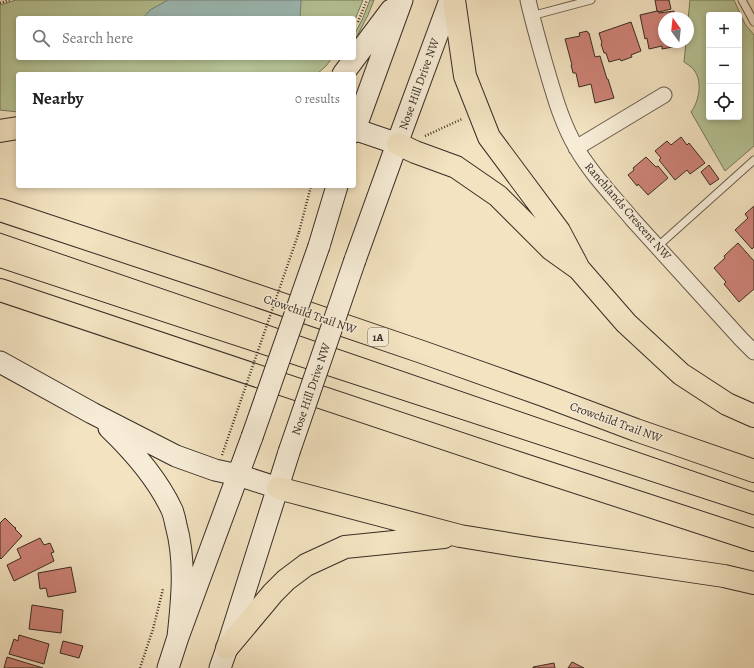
<!DOCTYPE html>
<meta charset="utf-8">
<style>
:root{--surface:#fff;--page:#f2f2f2;--text:#222;--muted:#767676;--line:#e0e0e0}
body{margin:0;font-family:Alegreya,serif;background:var(--page);color:var(--text)}
.controls{position:absolute;right:12px;top:12px;display:grid;overflow:hidden;border-radius:4px;box-shadow:0 2px 6px #0003}
.controls button{width:36px;height:36px;display:grid;place-items:center;padding:0;border:0;border-bottom:1px solid var(--line);background:var(--surface);color:var(--text);font:20px sans-serif}
.compass{position:absolute;left:658px;top:12px;width:36px;height:36px;border-radius:50%;background:var(--surface);box-shadow:0 2px 6px #0003;rotate:345deg}
.list{margin:0;padding:0;list-style:none}
h2{display:flex;justify-content:space-between;align-items:center;height:52px;margin:0;padding:0 16px;font-size:17px}
h2 small{font-size:13px;font-weight:400;color:var(--muted)}
.icon{flex:none;width:22px;height:22px;fill:none;stroke:currentColor;stroke-width:2;stroke-linecap:round;stroke-linejoin:round}
.map{position:relative;flex:none;width:754px;height:668px;overflow:hidden}
.search{position:absolute;background:var(--surface);box-shadow:0 2px 6px #0003;left:16px;top:16px;width:340px;height:44px;display:flex;align-items:center;gap:10px;box-sizing:border-box;padding:0 14px;border-radius:4px;color:var(--muted);font-size:15px}
.panel{position:absolute;background:var(--surface);box-shadow:0 2px 6px #0003;left:16px;top:72px;width:340px;height:116px;border-radius:4px}
.map>svg:first-child{display:block}
.green{fill:#b6c496;stroke:#78785e;fill-rule:evenodd}
.water{fill:#9dbdb9;stroke:#75837e}
.building{fill:#cf8378;stroke:#392c25}
.lines{fill:none;stroke-linecap:round;stroke-linejoin:round}
.lane-casing{stroke:#685a4c;stroke-width:9}
.street-casing{stroke:#685a4c;stroke-width:17}
.secondary-casing{stroke:#392c25;stroke-width:23}
.highway-casing{stroke:#392c25;stroke-width:24}
.path{stroke:#392c25;stroke-width:2.5;stroke-dasharray:1 2;stroke-linecap:butt}
.lane{stroke:#f7edd7;stroke-width:7}
.street{stroke:#f7edd7;stroke-width:15}
.secondary{stroke:#f7edd7;stroke-width:21}
.highway{stroke:#f3e3c1;stroke-width:22}
.tram{stroke:#392c25;stroke-width:1}
.secondary-bridge-casing{stroke:#392c25;stroke-width:23;stroke-linecap:butt}
.path-bridge{stroke:#392c25;stroke-width:2.5;stroke-dasharray:1 2;stroke-linecap:butt}
.secondary-bridge{stroke:#f7edd7;stroke-width:21}
.labels{text-anchor:middle;dominant-baseline:central;stroke-width:3;stroke-linejoin:round;paint-order:stroke}
.shield{fill:#f7edd7;stroke:#72665a;stroke-width:1}
.shield-label{font-size:11px;font-weight:bold;fill:#392c25}
.street-label{font-size:12px;fill:#392c25;stroke:#f7edd7}
</style>
<div class="map">
<svg width="754" height="668" viewBox="0 0 754 668">
<rect width="100%" height="100%" fill="#f3e3c1"/>
<filter id="stains"><feTurbulence type="fractalNoise" baseFrequency=".005" numOctaves="4"/><feColorMatrix values="0 0 0 0 .2 0 0 0 0 .09 0 0 0 0 .02 0 0 0 .5 -.17"/></filter>
<radialGradient id="worn" r=".72"><stop offset=".6" stop-color="#630" stop-opacity="0"/><stop offset="1" stop-color="#630" stop-opacity=".3"/></radialGradient>
<!-- green -->
<path class="green" d="M16,0H363L354,22V18H18V58H332L326,66L317,74H18V112L0,110V5Z
M370,0H374L368,15L354,42V35L362,20Z
M690,0H734L745,24L754,35V146L725,171L691,112C699,101 703,82 694,70C692,67 687,64 684,62L686,42H688V20ZM709,15H739V117H709Z"/>
<!-- water -->
<path class="water" d="M168,0H301V2L300,18H143L150,10Z"/>
<!-- building -->
<path class="building" d="M655,0H669L671,9L659,12L658,11H657Z
M657,11H658L659,13L674,11L675,18H664V42H677L678,46L662,49V46L649,49L647,38L645,39L640,15Z
M631,22L641,51L631,55L632,57L621,61L620,59L609,62L606,53H604L601,44L602,43L599,33Z
M587,31L588,33H589L595,57L600,56L607,79H608L614,98L595,103L591,84L579,87L576,73H573L571,65H572L565,39L580,36L579,33Z
M681,137L687,145L689,143L705,163L690,174L687,170L675,180L659,160L661,158L655,151L667,141L671,145Z
M646,157L656,167L658,166L668,178L648,195L638,184L637,186L628,175L634,170L633,168Z
M709,165L719,179L710,185L701,172Z
M754,206V247L752,249L735,230L748,218L745,214Z
M738,243L754,261V289L739,302L724,284L726,282L714,268L725,258L724,256Z
M5,518L14,527L16,528L15,529L22,536L1,559L0,558V523Z
M40,538L44,545L50,543L54,552L51,553L54,561L14,581L7,565L21,558L17,549Z
M71,567L76,592L48,597L46,588L40,589L38,573Z
M32,605L63,610L61,633L29,629Z
M19,635L49,644L44,664L9,654L14,639L18,641Z
M63,641L83,646L79,658L60,653Z
M7,657L43,668H4Z
M572,662L584,668H568Z
M554,663L555,668H533V667Z"/>
<g class="lines">
<defs>
<path id="lane" d="M742,0L754,22
M531,16L591,0
M657,247L754,160"/>
<path id="street" d="M528,0C533,22 539,43 545,64C554,94 561,122 577,149C592,175 614,197 633,220C669,260 705,299 741,339L754,352
M576,148L664,95"/>
<path id="secondary" d="M343,74L391,10
M354,129L398,144
M354,132L402,0
M319,246L337,186
M355,260L402,130L450,0
M0,362L92,413L176,456L215,470L238,475L278,488
M109,428C133,451 158,480 172,510C174,515 175,520 176,525C186,561 182,600 178,637
M168,668L178,637L252,437
M220,668L227,648L289,452"/>
<path id="highway" d="M454,0L465,76L489,137L559,231L577,265
M0,131L18,128
M398,144L415,152L456,167L498,196L551,249L579,269L626,323L681,374L727,404L754,416
M0,210L205,278L422,352L543,395L636,430L754,471
M0,290L524,465L754,540
M278,488L460,536L534,548L724,576L754,583
M227,648L273,593L286,580L306,565L345,547L444,537"/>
</defs>
<!-- lane casing -->
<use href="#lane" class="lane-casing"/>
<!-- street casing -->
<use href="#street" class="street-casing"/>
<!-- secondary casing -->
<use href="#secondary" class="secondary-casing"/>
<!-- highway casing -->
<use href="#highway" class="highway-casing"/>
<!-- path -->
<path class="path" d="M0,3L10,0
M358,22L367,0
M425,136L462,119
M299,232L311,186
M140,668L153,629L163,589"/>
<!-- lane -->
<use href="#lane" class="lane"/>
<!-- street -->
<use href="#street" class="street"/>
<!-- secondary -->
<use href="#secondary" class="secondary"/>
<!-- highway -->
<use href="#highway" class="highway"/>
<!-- tram -->
<path class="tram" d="M0,233L754,492
M0,268L206,336L754,515"/>
<defs>
<path id="secondary-bridge" d="M252,437L319,246
M289,452L355,260"/>
</defs>
<!-- secondary-bridge casing -->
<use href="#secondary-bridge" class="secondary-bridge-casing"/>
<!-- path-bridge -->
<path class="path-bridge" d="M222,455L299,232"/>
<!-- secondary-bridge -->
<use href="#secondary-bridge" class="secondary-bridge"/>
</g>
<g class="labels">
<!-- shield labels -->
<rect class="shield" x="368" y="328" width="20" height="18" rx="3"/>
<g class="shield-label">
<text x="378" y="337">1A</text>
</g>
<!-- street labels -->
<g class="street-label">
<text transform="translate(419 84) rotate(-70)">Nose Hill Drive NW</text>
<text transform="translate(628 211) rotate(49)">Ranchlands Crescent NW</text>
<text transform="translate(310 314) rotate(19)">Crowchild Trail NW</text>
<text transform="translate(311 389) rotate(-71)">Nose Hill Drive NW</text>
<text transform="translate(616 422) rotate(20)">Crowchild Trail NW</text>
</g>
</g>
<rect width="100%" height="100%" filter="url(#stains)"/>
<rect width="100%" height="100%" fill="url(#worn)"/>
</svg>
<div class="controls">
<button>+</button>
<button>−</button>
<button><svg class="icon" aria-label="locate" viewBox="0 0 24 24"><circle cx="12" cy="12" r="6"/><path d="M12 2v4M12 18v4M2 12h4M18 12h4"/></svg></button>
</div>
<svg class="compass" viewBox="-18 -18 36 36"><path d="M0-13l5 13h-10z" fill="#e53935"/><path d="M0 13l5-13h-10z" fill="#767676"/></svg>
<div class="search"><svg class="icon" aria-label="search" viewBox="0 0 24 24"><circle cx="10" cy="10" r="6"/><path d="M15 15l6 6"/></svg>Search here</div>
<section class="panel">
<h2>Nearby<small>0 results</small></h2>
<ul class="list">
</ul>
</section>
</div>
